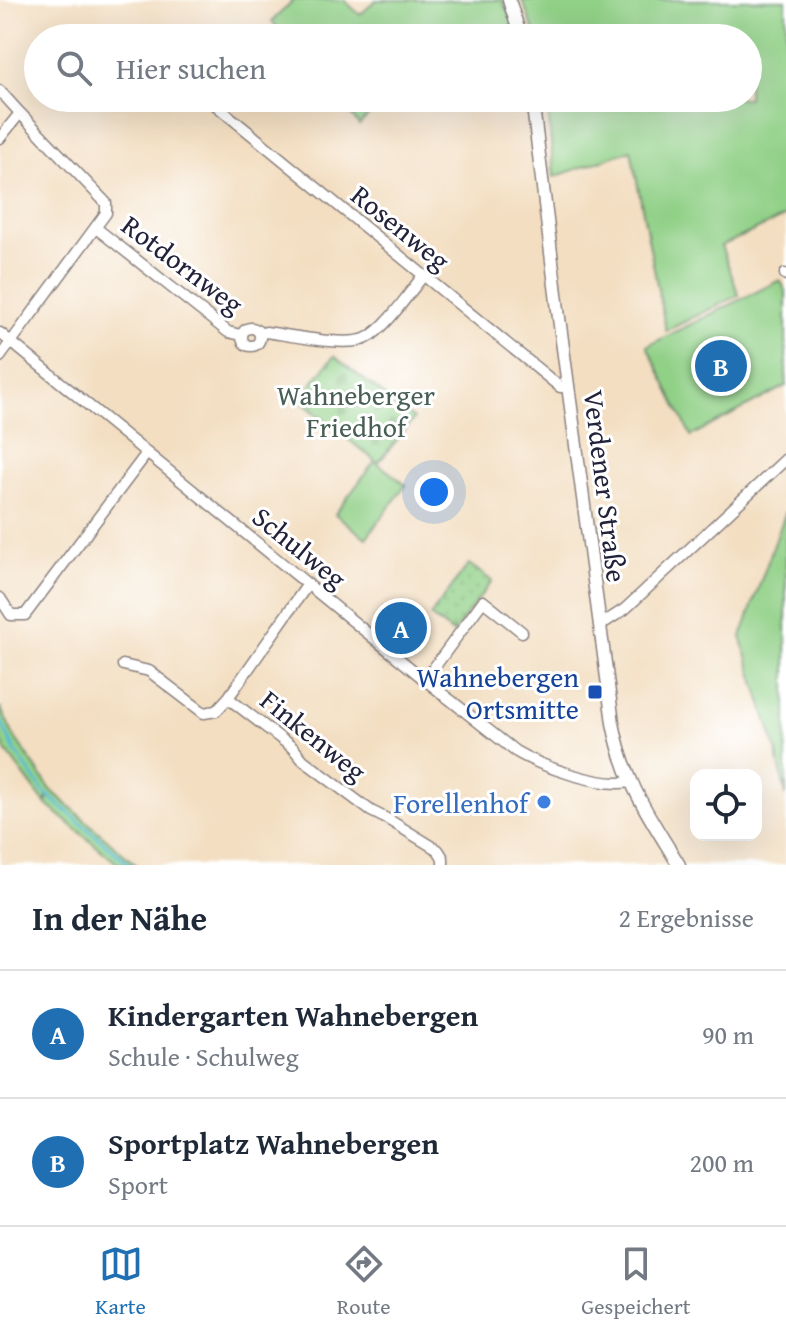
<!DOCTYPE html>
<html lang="de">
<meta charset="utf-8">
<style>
:root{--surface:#fff;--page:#f2f2f3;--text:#1f2937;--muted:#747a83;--line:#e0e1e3;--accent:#1f6fb2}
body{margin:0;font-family:"Gentium Book Plus",serif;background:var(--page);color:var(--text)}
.controls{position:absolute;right:24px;bottom:24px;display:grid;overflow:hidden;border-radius:16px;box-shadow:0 8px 32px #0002}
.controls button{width:72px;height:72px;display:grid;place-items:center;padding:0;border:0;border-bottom:2px solid var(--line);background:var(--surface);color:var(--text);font:40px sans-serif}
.you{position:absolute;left:434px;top:492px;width:28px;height:28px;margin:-20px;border:6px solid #fff;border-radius:50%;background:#1a73e8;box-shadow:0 0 0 12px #1a73e833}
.badge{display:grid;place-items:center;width:52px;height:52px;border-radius:50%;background:var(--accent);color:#fff;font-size:26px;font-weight:700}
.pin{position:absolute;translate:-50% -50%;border:4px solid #fff;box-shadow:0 2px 8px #0006}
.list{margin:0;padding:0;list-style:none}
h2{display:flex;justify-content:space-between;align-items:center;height:104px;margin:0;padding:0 32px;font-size:34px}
h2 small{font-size:26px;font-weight:400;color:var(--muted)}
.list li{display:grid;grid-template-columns:52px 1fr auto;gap:24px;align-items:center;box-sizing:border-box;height:128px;padding:0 32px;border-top:2px solid var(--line)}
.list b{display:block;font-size:30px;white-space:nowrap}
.list p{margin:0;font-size:26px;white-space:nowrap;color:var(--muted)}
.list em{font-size:26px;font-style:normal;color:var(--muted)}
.icon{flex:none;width:44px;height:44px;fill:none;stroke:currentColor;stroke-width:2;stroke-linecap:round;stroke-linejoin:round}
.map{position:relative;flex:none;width:786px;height:865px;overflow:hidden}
.search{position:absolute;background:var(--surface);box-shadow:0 8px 32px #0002;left:24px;right:24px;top:24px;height:88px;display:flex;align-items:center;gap:20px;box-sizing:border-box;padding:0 28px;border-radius:44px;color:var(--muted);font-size:30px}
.sheet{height:360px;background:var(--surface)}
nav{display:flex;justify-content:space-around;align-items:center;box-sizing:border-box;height:112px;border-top:2px solid var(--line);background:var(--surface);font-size:22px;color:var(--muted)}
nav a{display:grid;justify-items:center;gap:4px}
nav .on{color:var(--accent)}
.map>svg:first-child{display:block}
.grass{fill:#91d087;stroke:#5a7961;stroke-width:2}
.cemetery{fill:url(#cemetery-stones);stroke:#5a7961;stroke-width:2}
.park{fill:url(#park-dots);stroke:#5a7961;stroke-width:2}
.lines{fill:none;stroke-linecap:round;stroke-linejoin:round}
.stream{stroke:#57bad5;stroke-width:3}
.minor-casing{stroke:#8a807e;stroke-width:13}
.tertiary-casing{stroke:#8a807e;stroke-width:15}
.minor{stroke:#fff;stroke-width:10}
.tertiary{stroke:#fff;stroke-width:12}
.transit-dot{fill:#1a4fb4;stroke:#fff;stroke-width:3}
.shop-dot{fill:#3f7fe0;stroke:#fff;stroke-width:3}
.labels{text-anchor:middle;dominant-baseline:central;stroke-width:6;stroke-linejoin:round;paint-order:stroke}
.street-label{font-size:28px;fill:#22223b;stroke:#fff}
.park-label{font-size:28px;fill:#495f56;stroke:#fff}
.transit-label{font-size:28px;fill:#164399;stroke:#fff;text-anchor:end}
.shop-label{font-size:28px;fill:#366cbe;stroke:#fff;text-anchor:end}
</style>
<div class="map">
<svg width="786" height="865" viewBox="0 0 786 865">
<defs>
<pattern id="cemetery-stones" width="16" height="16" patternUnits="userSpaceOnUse" patternTransform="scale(2)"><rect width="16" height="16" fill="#91d087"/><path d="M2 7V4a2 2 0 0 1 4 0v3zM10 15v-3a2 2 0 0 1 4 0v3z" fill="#7db275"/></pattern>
<pattern id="park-dots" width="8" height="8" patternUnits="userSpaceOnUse" patternTransform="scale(2)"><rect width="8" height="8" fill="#91d087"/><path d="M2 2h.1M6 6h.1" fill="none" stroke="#7db275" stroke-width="1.8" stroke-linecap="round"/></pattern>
</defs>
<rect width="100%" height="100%" fill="#fff"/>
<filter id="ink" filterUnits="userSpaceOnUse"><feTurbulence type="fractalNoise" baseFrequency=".0125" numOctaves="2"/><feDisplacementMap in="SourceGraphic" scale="16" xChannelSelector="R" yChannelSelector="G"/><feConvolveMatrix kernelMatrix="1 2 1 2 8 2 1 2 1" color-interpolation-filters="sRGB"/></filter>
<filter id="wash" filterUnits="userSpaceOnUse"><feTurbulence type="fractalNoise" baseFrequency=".006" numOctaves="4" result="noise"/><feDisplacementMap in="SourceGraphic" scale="32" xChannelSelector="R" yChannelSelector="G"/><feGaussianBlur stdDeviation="1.8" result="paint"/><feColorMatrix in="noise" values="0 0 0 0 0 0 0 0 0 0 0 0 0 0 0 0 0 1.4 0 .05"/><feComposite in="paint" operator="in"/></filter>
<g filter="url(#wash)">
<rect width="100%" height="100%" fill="#f3dec1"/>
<!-- grass -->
<path class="grass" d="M294,0H344L360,15L376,0H502L514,25L502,38H286L272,21Z
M522,0H786V216L721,246L739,295L666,331L631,150L554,177L547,98H748V38H537Z
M337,98H386L359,125Z
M780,280L786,291V386L691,436L647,346Z
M375,461L406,485L366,538L335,514Z
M786,511V796L776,749L741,637Z
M0,707L14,736L51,790L136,865H119L46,804L49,795L44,802L6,751L0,738Z"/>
<!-- cemetery -->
<path class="cemetery" d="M334,356L414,419L378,463L299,400Z"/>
<!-- park -->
<path class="park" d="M469,564L492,581L453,633L430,616Z"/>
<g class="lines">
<!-- stream -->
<path class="stream" d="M0,719L15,751L44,792L130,865"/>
</g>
</g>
<g filter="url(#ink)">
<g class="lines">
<defs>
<path id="minor" d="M0,91L20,113
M207,98L560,387H568
M0,138L20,113L106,203V213L0,357
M96,228L228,332L241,335
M785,274L786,275
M242 337a9 9 0 1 1 18 0a9 9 0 1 1-18 0Z
M0,333L425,680L515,751C540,766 601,788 630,782
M260,334L266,332C289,335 348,348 367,338C386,328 409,293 423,276
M0,598L11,615H25L147,453
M599,623L605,622L625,609L786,459
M123,665L149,671L204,713L216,711L228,698L308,584
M425,680L483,601L522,632
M228,698L293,748L303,760L371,811L389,820L438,850L443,858V865"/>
<path id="tertiary" d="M509,0L521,38
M532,98L559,318L613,723C624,781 649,816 679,865"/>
</defs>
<!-- minor casing -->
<use href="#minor" class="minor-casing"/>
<!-- tertiary casing -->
<use href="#tertiary" class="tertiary-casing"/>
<!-- minor -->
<use href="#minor" class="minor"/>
<!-- tertiary -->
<use href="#tertiary" class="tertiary"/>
</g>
</g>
<!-- markers -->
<rect class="transit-dot" x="587" y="684" width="16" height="16" rx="4"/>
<circle class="shop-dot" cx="544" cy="802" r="8"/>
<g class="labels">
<!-- street labels -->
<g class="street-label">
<text transform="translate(401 227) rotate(39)">Rosenweg</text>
<text transform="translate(183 264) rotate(37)">Rotdornweg</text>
<text transform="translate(606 486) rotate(83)">Verdener Straße</text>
<text transform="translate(300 547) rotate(39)">Schulweg</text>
<text transform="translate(314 735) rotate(39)">Finkenweg</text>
</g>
<!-- park labels -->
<g class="park-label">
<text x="356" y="394">Wahneberger<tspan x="356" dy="32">Friedhof</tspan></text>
</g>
<!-- transit labels -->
<g class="transit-label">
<text x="579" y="676">Wahnebergen<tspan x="579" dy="32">Ortsmitte</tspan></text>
</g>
<!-- shop labels -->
<g class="shop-label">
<text x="528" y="802">Forellenhof</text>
</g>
</g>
</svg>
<div class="controls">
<button><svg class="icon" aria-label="locate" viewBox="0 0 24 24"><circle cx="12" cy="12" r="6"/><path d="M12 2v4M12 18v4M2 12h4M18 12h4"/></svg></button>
</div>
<div class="you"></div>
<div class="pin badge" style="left:401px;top:628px">A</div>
<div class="pin badge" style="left:721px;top:366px">B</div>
<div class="search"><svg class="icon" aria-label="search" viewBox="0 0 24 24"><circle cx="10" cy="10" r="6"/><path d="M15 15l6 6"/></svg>Hier suchen</div>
</div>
<section class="sheet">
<h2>In der Nähe<small>2 Ergebnisse</small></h2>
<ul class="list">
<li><span class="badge">A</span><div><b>Kindergarten Wahnebergen</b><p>Schule · Schulweg</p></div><em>90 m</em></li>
<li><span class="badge">B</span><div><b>Sportplatz Wahnebergen</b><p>Sport</p></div><em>200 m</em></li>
</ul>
</section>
<nav>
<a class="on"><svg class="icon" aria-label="map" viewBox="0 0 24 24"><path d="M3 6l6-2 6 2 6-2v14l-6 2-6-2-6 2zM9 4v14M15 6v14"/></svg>Karte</a>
<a><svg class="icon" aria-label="directions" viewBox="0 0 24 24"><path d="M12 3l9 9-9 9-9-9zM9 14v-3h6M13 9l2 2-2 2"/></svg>Route</a>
<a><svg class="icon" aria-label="saved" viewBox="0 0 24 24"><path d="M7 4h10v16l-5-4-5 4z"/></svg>Gespeichert</a>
</nav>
